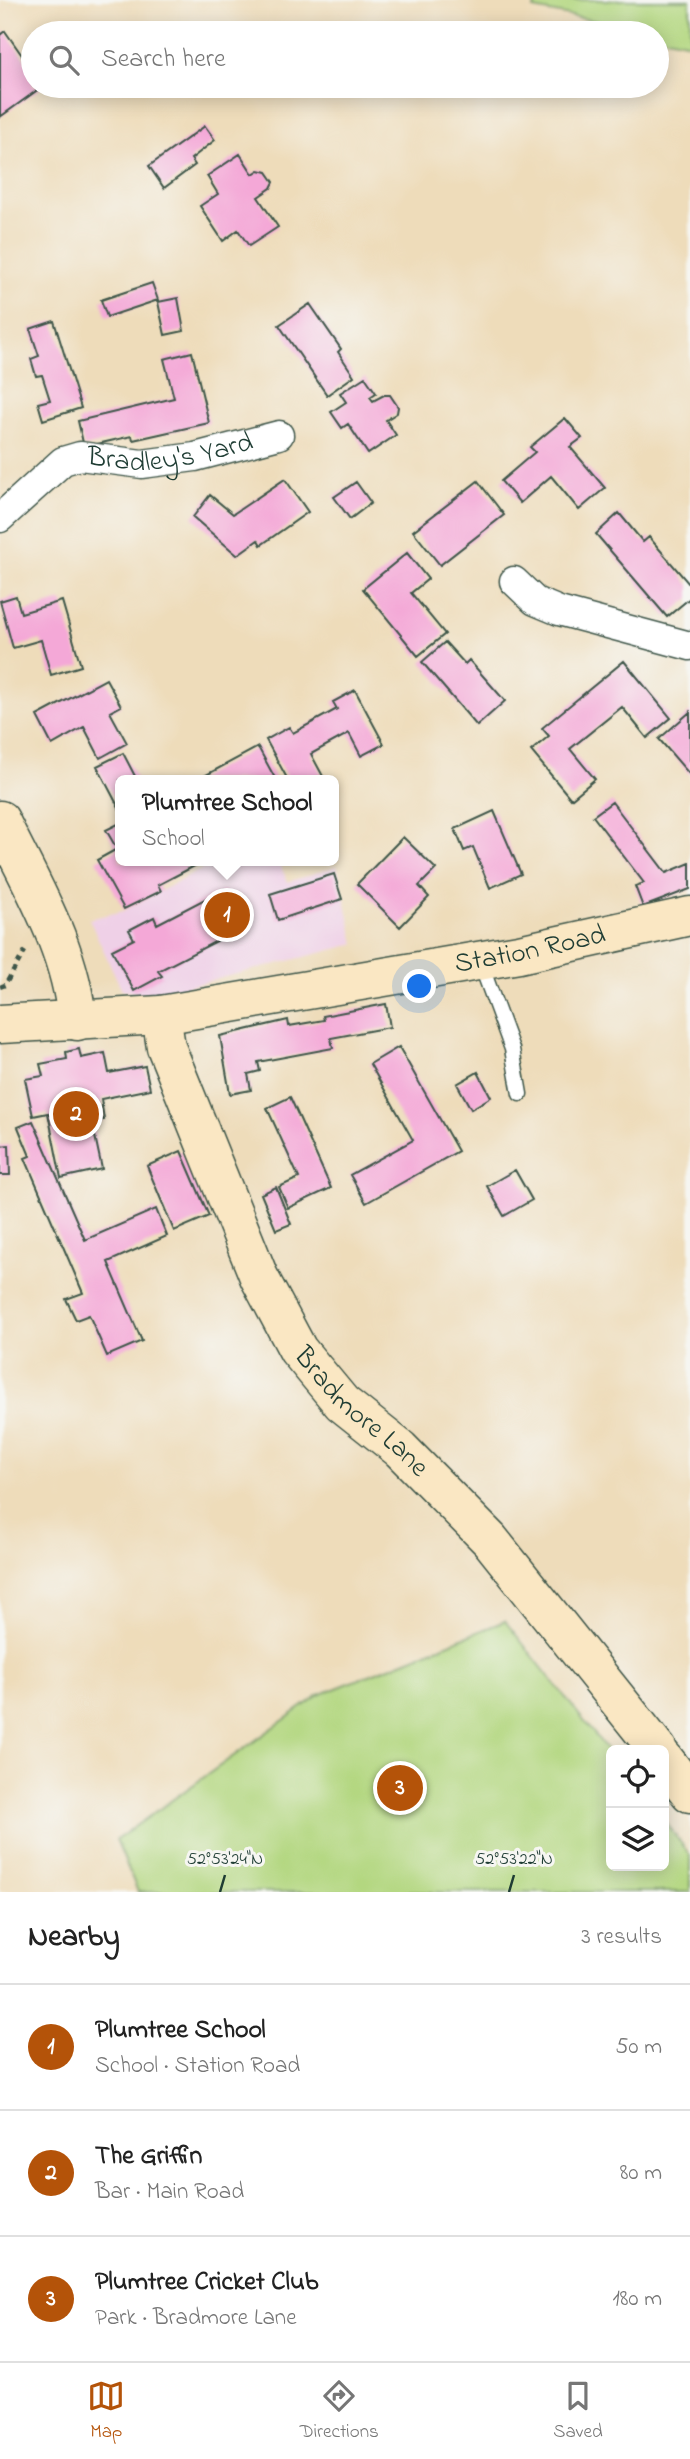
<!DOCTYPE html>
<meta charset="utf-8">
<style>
:root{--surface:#fff;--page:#f2f2f2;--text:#222;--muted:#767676;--line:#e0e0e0;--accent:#b45309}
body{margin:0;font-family:"Indie Flower",sans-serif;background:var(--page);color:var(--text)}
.controls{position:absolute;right:21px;bottom:21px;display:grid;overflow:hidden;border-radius:10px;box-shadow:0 4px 18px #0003}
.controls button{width:63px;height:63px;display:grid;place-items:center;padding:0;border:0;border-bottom:2px solid var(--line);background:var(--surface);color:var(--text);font:35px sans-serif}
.you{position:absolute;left:420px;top:987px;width:24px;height:24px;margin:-18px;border:5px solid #fff;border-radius:50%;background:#1a73e8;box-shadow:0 0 0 10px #1a73e833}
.badge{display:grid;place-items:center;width:46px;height:46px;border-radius:50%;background:var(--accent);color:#fff;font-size:23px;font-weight:700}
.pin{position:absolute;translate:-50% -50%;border:4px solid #fff;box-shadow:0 2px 7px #0006}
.popup{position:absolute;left:115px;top:775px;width:224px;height:91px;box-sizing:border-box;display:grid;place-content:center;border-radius:10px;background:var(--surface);filter:drop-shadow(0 2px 5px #0005);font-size:23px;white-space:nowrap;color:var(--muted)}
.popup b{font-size:26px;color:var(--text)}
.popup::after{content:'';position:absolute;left:50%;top:100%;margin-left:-14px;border:14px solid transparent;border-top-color:var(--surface)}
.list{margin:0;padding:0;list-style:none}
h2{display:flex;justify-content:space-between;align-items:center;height:91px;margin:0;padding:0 28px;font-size:30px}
h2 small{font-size:23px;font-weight:400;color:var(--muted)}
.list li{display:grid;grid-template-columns:46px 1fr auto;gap:21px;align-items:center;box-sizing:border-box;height:126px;padding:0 28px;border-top:2px solid var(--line)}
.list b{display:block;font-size:26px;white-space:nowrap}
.list p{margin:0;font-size:23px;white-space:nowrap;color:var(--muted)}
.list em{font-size:23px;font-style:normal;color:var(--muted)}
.icon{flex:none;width:38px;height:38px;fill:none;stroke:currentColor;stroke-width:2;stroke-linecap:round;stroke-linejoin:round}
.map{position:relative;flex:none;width:690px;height:1892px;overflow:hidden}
.search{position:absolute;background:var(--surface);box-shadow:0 4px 18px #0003;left:21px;right:21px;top:21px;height:77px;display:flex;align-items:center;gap:18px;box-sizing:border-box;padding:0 24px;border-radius:38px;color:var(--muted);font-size:26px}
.sheet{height:469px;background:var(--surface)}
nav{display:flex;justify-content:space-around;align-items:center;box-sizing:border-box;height:98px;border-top:2px solid var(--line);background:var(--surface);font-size:19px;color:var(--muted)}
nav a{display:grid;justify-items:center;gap:4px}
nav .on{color:var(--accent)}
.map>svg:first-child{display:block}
.built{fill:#efd0e7}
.green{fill:#b3d780;stroke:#698a5a;stroke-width:2}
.building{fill:#f4a8d7}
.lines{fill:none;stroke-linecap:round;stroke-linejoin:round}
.lane-casing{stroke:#3e5548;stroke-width:17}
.street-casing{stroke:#3e5548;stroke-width:31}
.secondary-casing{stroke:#3e5548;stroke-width:41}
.path{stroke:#3e5548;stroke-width:4.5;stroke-dasharray:5 5;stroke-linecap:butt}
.lane{stroke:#fff;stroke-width:14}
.street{stroke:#fff;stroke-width:28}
.secondary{stroke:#fae7c3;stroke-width:38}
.ticks{fill:none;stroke:#1f3d34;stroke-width:2.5}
.labels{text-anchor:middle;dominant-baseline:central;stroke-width:6;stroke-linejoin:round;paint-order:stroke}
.street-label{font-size:28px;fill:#1f3d34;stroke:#f6f6f2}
.ticks-label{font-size:18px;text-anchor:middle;fill:#1f3d34;stroke:#f6f6f2;stroke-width:6;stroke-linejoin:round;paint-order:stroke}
</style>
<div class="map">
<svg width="690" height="1892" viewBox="0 0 690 1892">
<rect width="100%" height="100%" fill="#f6f6f2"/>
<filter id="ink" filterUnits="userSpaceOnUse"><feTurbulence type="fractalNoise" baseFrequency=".0143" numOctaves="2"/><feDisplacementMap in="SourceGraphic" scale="14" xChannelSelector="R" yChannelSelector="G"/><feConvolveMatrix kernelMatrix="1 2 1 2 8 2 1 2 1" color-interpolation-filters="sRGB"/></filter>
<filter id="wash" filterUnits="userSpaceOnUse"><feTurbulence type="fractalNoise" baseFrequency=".00686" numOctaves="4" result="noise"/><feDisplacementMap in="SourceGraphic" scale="28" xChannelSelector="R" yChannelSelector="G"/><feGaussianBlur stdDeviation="1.57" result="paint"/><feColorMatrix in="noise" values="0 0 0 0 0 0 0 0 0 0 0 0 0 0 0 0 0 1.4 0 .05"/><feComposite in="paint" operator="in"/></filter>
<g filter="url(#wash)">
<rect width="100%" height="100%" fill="#eedcba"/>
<!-- built -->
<path class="built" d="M217,861H278L288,882L337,866L355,944L162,993L139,994L122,990L89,919L123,911Z"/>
<!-- green -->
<path class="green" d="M536,0H690V43L657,36V33L534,9Z
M505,1621L611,1755V1866H664V1821L690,1855V1892H138L116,1840L319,1695Z"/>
<g id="blocks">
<!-- building -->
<path class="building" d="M5,31L33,71V86H43L0,117V35Z
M205,126L215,140L191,159L195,165L164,188L149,166Z
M240,154L253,174L259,170L267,172L274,182L271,188L258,197L278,227L249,246L238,230L223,241L200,206L218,194L207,176Z
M152,283L158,300L107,317L101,300Z
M178,298L184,331L165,335L158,302Z
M310,304L341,349L338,352L354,376L327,395L279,325Z
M54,321L81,408L43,420L38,403L50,400L42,375L36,376L31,359L39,356L30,329Z
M192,352L209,423L133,440L132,436L84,447L78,421L174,398L164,359Z
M365,377L376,393L370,397L373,401L384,395H390L398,407L397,413L386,420L396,435L368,454L348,424L342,428L331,412L346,402L340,393Z
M565,418L582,438L570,447L605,488L579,510L551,476L520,503L501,481L535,452L530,447Z
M285,479L308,512L261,545L258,540L237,555L193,517L210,495L233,514Z
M478,481L504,515L440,565L413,531Z
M356,482L371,503L350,519L334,497Z
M619,513L643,542L649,537L690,585V598L667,617L596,534Z
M407,553L428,579L411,593L445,634L418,656L363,589Z
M16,596L21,613L62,601L81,666L51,675L41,640L13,648L0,601Z
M445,642L465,664L469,660L505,701L477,726L422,662Z
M624,661L671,718L647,738L622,707L570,749L595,779L571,799L531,751L549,736L542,728Z
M106,679L121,706L110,712L127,743L100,758L84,727L52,745L37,716Z
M355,690L384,744L361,756L349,733L311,754L325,780H288L266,740L289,727L293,733L337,709L333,702Z
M690,712V775L659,739Z
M258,747L276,780H197Z
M123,753L137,780H120V810L97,766Z
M612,802L666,873L690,863V889L643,907L635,886L644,883L593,816Z
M494,811L521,874L490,888L473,847L464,851L455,829Z
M120,823V861H204L158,885L161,891L124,909L97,860L117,849L106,830Z
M403,837L436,869L419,886L429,897L400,927L357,884Z
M334,874L342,899L278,920L270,894Z
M224,889L244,927L158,971L162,976L134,991L112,950L134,939L129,930L154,917L157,924Z
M386,1004L390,1027L331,1038L333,1048L258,1062L260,1071L248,1074L251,1090L230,1094L220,1036L288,1020L289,1026L324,1020L323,1016Z
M399,1047L458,1151L366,1203L350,1175L413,1140L370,1064Z
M79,1049L81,1058L105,1053L109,1073L145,1066L150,1089L101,1099L104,1120L92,1122L102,1169L61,1178L48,1113L33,1116L25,1079L43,1076L40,1064L67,1059L66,1052Z
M478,1072L491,1097L471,1109L457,1084Z
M290,1097L331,1188L288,1208L279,1187L299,1178L267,1108Z
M33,1121L85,1240L156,1209L167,1236L108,1262L142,1341L107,1356L89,1315L76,1320L66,1299L83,1293L25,1158L30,1156L18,1127Z
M9,1145L10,1175H0V1146Z
M181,1151L209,1216L174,1231L147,1166Z
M515,1170L532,1200L504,1216L487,1186Z
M276,1187L291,1224L276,1230L261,1194Z"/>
</g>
</g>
<g filter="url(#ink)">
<use href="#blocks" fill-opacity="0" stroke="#3e5548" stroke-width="2"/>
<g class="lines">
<defs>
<path id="lane" d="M480,962L512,1049L520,1094"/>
<g id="street">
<path id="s1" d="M0,518L63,461L80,456L142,464L195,457L279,435"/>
<path d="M514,581L535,601L559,611L690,646"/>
</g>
<g id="secondary">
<path d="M0,820C31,884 71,948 77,1021"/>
<path id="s2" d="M161,1015L166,1047L259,1277L298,1350L342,1403L400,1449L490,1540L658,1750"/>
<path id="s3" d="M0,1024L161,1015L519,954L690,916"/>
<path d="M664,1759L690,1793"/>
</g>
</defs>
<!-- lane casing -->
<use href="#lane" class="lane-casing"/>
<!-- street casing -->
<use href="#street" class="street-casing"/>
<!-- secondary casing -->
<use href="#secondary" class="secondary-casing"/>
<!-- path -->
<path class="path" d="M0,987L5,985L25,951"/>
<!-- lane -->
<use href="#lane" class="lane"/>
<!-- street -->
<use href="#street" class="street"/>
<!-- secondary -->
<use href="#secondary" class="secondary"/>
</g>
</g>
<!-- ticks -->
<path class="ticks" d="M220,1892L225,1875M509,1892L514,1875"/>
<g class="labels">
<!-- street labels -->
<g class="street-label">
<text stroke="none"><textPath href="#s1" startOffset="194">Bradley's Yard</textPath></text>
<text stroke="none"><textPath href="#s3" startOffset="536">Station Road</textPath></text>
<text stroke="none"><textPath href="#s2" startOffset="452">Bradmore Lane</textPath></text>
</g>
</g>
<g class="ticks-label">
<text x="225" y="1864">52°53'24"N</text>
<text x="514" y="1864">52°53'22"N</text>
</g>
</svg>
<div class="controls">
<button><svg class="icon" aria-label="locate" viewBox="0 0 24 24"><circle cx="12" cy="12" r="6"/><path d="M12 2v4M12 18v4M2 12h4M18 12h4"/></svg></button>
<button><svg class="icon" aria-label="layers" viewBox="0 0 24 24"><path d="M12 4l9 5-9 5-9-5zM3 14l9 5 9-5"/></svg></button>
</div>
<div class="you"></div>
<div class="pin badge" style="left:227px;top:915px">1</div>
<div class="popup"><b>Plumtree School</b>School</div>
<div class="pin badge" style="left:76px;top:1114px">2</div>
<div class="pin badge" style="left:400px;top:1788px">3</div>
<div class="search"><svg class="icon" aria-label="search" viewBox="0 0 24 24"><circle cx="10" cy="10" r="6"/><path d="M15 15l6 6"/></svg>Search here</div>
</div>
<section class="sheet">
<h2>Nearby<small>3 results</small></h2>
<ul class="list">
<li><span class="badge">1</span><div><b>Plumtree School</b><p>School · Station Road</p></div><em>50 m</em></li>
<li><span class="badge">2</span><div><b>The Griffin</b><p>Bar · Main Road</p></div><em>80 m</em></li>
<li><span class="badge">3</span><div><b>Plumtree Cricket Club</b><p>Park · Bradmore Lane</p></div><em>180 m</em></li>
</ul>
</section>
<nav>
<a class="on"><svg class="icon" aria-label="map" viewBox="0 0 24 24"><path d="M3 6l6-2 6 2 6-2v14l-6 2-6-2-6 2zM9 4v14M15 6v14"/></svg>Map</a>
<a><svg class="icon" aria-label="directions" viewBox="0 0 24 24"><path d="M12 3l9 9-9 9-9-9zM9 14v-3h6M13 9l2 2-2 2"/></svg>Directions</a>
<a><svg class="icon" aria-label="saved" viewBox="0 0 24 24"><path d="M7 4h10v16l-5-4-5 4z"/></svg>Saved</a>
</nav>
